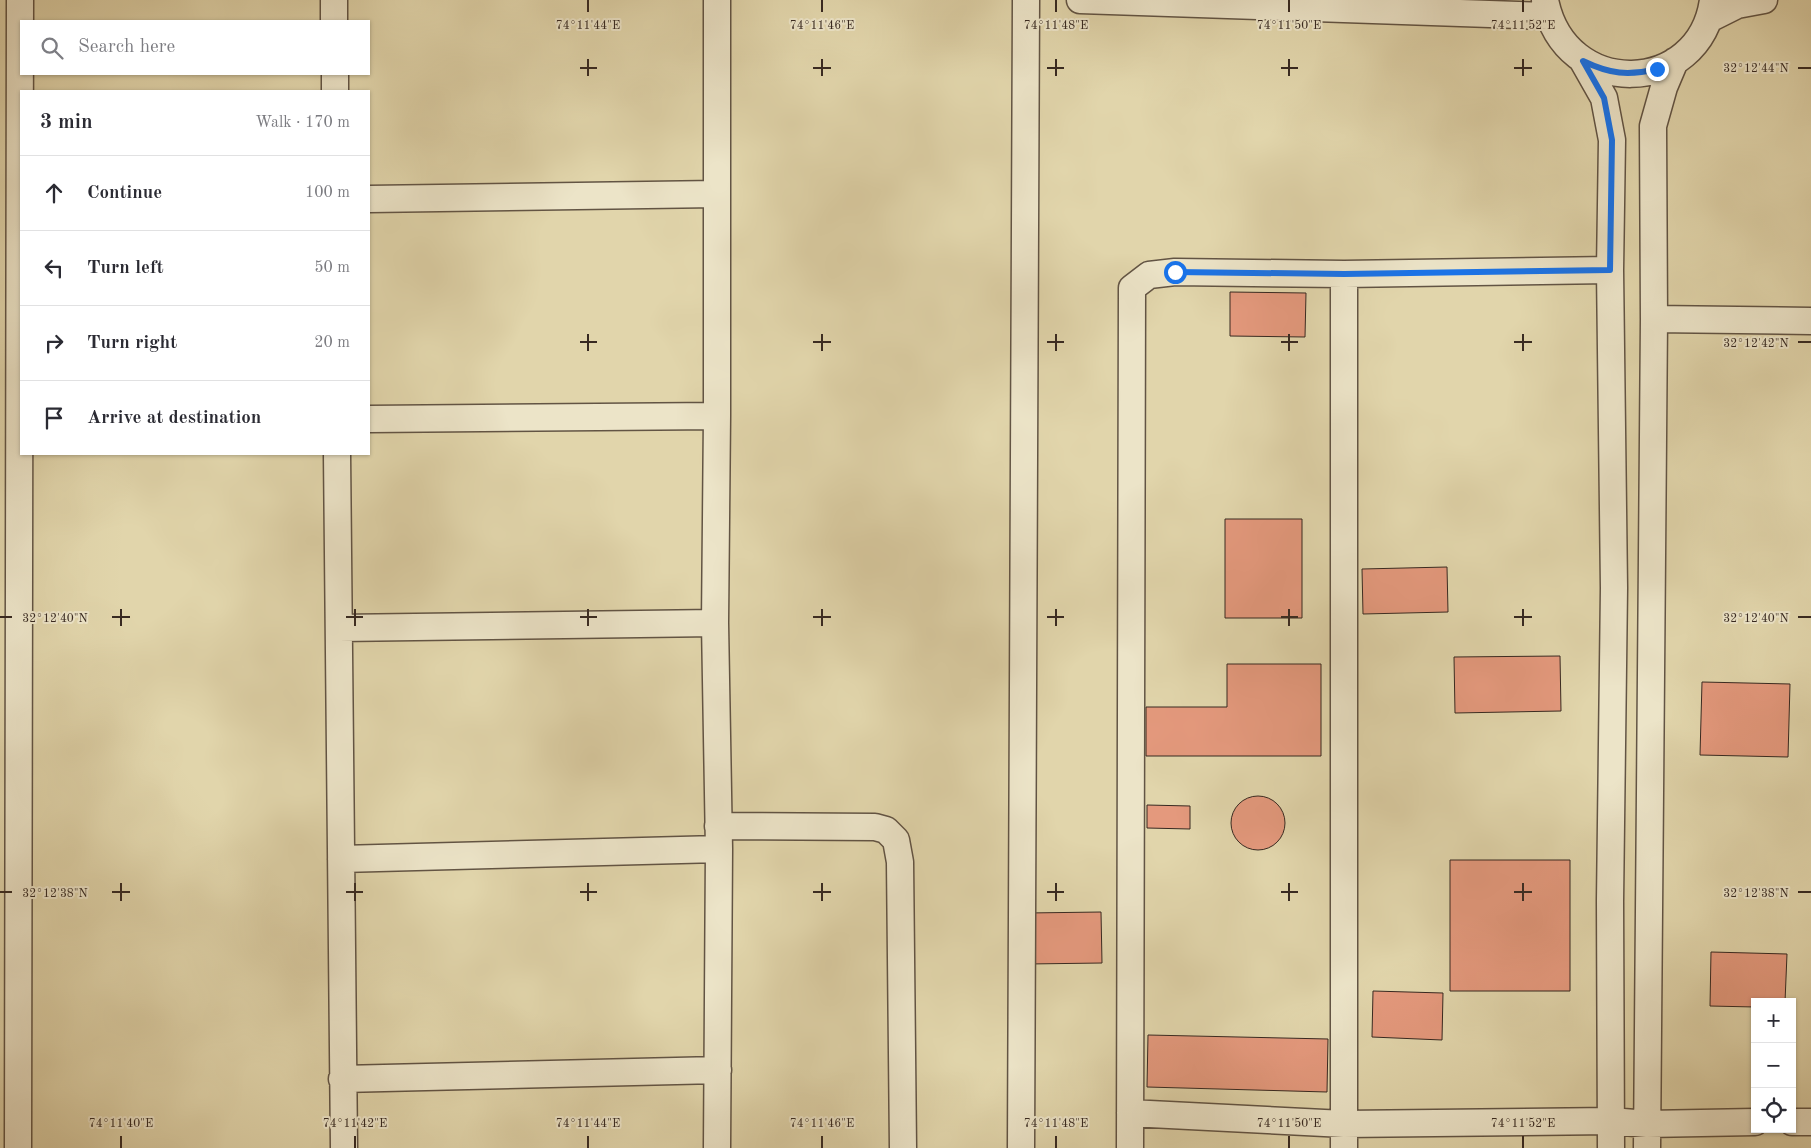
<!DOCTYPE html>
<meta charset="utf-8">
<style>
:root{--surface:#fff;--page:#f2f2f3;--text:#2b2b33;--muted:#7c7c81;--line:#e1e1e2}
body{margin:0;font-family:"Old Standard TT",serif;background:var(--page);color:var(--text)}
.controls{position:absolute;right:15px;bottom:15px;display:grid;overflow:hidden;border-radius:0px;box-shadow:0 1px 4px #0004}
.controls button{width:45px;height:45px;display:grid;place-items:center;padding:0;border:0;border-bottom:1px solid var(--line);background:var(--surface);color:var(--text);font:25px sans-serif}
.stop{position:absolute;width:15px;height:15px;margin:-11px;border:4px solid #1a73e8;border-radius:50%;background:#fff}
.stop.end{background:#1a73e8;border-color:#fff;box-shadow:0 1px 5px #0008}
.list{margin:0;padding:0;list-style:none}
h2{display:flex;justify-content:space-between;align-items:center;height:65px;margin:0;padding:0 20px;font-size:21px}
h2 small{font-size:16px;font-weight:400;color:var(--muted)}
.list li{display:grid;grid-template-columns:32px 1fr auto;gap:15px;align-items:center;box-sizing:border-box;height:75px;padding:0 20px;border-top:1px solid var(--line)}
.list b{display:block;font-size:19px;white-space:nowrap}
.list em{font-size:16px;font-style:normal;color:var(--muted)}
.icon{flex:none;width:28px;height:28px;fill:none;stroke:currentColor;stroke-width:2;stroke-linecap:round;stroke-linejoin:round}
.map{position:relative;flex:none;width:1811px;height:1148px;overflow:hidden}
.search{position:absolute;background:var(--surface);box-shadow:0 1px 4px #0004;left:20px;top:20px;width:350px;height:55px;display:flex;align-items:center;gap:12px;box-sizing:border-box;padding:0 18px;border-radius:0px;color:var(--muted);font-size:19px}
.panel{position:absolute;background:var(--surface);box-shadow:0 1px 4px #0004;left:20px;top:90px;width:350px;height:365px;border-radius:0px}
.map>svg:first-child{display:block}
.building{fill:#e4997d;stroke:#372921}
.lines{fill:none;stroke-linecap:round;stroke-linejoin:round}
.minor-casing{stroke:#625444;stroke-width:29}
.minor{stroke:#ece4c8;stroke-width:26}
.route{stroke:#1a73e8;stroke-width:6}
.ticks{fill:none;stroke:#372921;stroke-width:2}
.ticks-label{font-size:12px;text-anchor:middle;fill:#372921;stroke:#ece4c8;stroke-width:4;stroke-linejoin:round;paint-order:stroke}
</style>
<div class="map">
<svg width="1811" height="1148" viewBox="0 0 1811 1148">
<rect width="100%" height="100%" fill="#e1d5ab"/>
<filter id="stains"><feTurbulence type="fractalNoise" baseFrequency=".004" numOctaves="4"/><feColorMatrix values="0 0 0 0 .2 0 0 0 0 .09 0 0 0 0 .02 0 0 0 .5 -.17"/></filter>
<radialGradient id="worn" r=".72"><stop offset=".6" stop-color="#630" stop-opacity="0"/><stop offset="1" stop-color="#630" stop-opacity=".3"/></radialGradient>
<!-- building -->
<path class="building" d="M1230,292L1306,293L1305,337L1230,336Z
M1225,519H1302V618H1225Z
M1447,567L1448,612L1363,614L1362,569Z
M1560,656L1561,711L1455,713L1454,657Z
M1227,664H1321V756H1146V707H1227Z
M1702,682L1790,684L1788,757L1700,755Z
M1231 823a27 27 0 1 1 54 0a27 27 0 1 1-54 0Z
M1147,805L1190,806V829L1147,828Z
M1450,860H1570V991H1450Z
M1101,912L1102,963L1028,964L1027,913Z
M1711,952L1787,954L1785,1002H1755V1007L1710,1006Z
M1373,991L1443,993L1442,1040L1372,1037Z
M1148,1035L1328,1039L1327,1092L1147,1087Z"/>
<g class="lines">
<defs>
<path id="minor" d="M334,0V21
M717,0V416L715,623L719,849L717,1148
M1080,0L1548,16
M1545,0C1565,101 1700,96 1713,0
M1709,19L1737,5L1764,0
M1583,61L1604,98L1612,140L1610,270L1614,588L1610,901L1611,1148
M335,74V91
M369,199L716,194
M1654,319L1811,321
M369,419L717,416
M337,454L344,1148
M339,628L715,623
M718,826L875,827L886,830L896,840L900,862L903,1148
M341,859L719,849
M342,1079L718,1070
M1130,1113L1344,1124L1611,1121L1647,1124L1755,1122
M1792,1122H1811
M18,1148L20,0
M1021,1148L1026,0
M1130,1148L1132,288L1149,275L1175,272L1344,274L1610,270
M1344,1148V274
M1647,1148L1654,319L1653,126L1664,87L1675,61"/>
</defs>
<!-- minor casing -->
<use href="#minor" class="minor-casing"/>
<!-- minor -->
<use href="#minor" class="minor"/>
</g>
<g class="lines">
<!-- route -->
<path class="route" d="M1175,272L1344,274L1610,270L1612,140L1604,98L1583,61C1610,74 1628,76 1657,69"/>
</g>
<!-- ticks -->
<path class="ticks" d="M588,0V12M822,0V12M1056,0V12M1289,0V12M1523,0V12M588,59V76M822,59V76M1056,59V76M1289,59V76M1523,59V76M580,68H597M813,68H831M1047,68H1064M1281,68H1298M1514,68H1532M1798,68H1811M588,334V351M822,334V351M1056,334V351M1289,334V351M1523,334V351M580,342H597M813,342H831M1047,342H1064M1281,342H1298M1514,342H1532M1798,342H1811M121,609V626M355,609V626M588,609V626M822,609V626M1056,609V626M1289,609V626M1523,609V626M0,617H12M112,617H130M346,617H363M580,617H597M813,617H831M1047,617H1064M1281,617H1298M1514,617H1532M1798,617H1811M121,883V901M355,883V901M588,883V901M822,883V901M1056,883V901M1289,883V901M1523,883V901M0,892H12M112,892H130M346,892H363M580,892H597M813,892H831M1047,892H1064M1281,892H1298M1514,892H1532M1798,892H1811M121,1136V1148M355,1136V1148M588,1136V1148M822,1136V1148M1056,1136V1148M1289,1136V1148M1523,1136V1148"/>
<g class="ticks-label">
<text x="588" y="29">74°11'44"E</text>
<text x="822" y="29">74°11'46"E</text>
<text x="1056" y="29">74°11'48"E</text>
<text x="1289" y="29">74°11'50"E</text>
<text x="1523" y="29">74°11'52"E</text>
<text x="1756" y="72">32°12'44"N</text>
<text x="1756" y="347">32°12'42"N</text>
<text x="55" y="622">32°12'40"N</text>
<text x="1756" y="622">32°12'40"N</text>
<text x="55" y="897">32°12'38"N</text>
<text x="1756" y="897">32°12'38"N</text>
<text x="121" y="1127">74°11'40"E</text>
<text x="355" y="1127">74°11'42"E</text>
<text x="588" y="1127">74°11'44"E</text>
<text x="822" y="1127">74°11'46"E</text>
<text x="1056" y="1127">74°11'48"E</text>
<text x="1289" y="1127">74°11'50"E</text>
<text x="1523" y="1127">74°11'52"E</text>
</g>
<rect width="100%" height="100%" filter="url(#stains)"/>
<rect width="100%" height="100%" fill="url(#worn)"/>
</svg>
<div class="controls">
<button>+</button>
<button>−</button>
<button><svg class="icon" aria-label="locate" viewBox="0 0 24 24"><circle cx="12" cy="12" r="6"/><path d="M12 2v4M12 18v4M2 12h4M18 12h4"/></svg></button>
</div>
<div class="stop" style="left:1175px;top:272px"></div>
<div class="stop end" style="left:1657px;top:69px"></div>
<div class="search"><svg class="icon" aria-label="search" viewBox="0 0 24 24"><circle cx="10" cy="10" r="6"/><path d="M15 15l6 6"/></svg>Search here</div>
<section class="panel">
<h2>3 min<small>Walk · 170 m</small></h2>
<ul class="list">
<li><svg class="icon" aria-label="ahead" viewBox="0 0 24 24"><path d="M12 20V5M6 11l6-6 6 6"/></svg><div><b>Continue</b></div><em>100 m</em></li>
<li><svg class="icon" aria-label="left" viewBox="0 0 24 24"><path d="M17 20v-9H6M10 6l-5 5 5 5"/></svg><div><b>Turn left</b></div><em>50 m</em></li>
<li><svg class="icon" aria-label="right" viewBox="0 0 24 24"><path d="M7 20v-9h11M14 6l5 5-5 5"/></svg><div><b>Turn right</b></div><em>20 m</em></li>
<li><svg class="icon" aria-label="arrive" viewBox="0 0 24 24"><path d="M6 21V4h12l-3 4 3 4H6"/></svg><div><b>Arrive at destination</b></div></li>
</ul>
</section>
</div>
